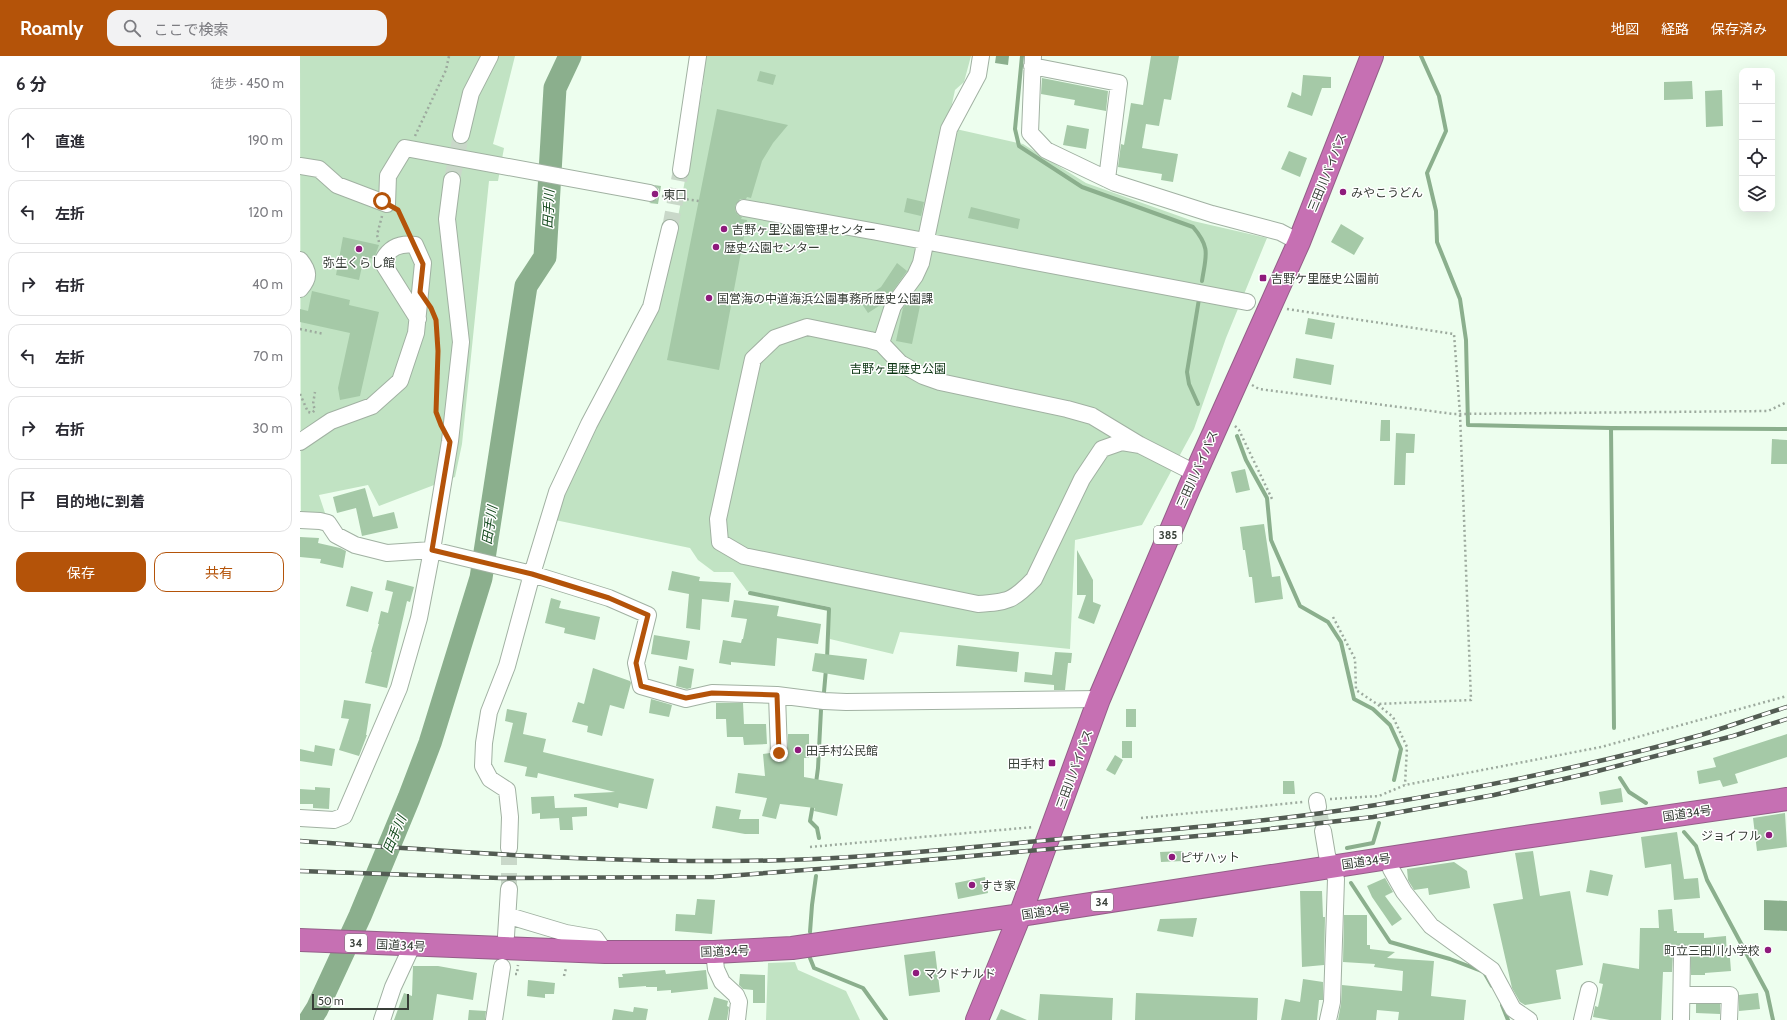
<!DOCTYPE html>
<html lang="ja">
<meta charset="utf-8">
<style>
:root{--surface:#fff;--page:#f2f2f3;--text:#2b2b33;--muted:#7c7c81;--line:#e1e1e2;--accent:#b45309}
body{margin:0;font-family:Cabin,"Noto Sans JP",sans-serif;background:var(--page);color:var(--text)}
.controls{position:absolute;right:12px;top:12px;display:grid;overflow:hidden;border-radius:8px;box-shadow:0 4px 16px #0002}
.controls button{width:36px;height:36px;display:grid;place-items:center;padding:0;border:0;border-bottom:1px solid var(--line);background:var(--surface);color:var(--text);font:20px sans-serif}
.scale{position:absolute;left:12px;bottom:10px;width:97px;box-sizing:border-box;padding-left:4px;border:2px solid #373e37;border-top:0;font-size:11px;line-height:14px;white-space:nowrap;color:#373e37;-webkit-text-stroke:3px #fff;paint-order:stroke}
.stop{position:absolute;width:12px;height:12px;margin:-9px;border:3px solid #b45309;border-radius:50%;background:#fff}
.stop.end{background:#b45309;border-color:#fff;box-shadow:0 1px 4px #0008}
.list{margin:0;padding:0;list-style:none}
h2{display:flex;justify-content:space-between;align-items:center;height:52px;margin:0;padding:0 16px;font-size:17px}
h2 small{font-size:13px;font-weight:400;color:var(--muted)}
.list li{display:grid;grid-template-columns:26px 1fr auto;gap:12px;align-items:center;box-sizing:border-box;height:64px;margin:0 8px 8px;padding:0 8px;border:1px solid var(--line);border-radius:12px}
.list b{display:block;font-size:15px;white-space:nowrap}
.list em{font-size:13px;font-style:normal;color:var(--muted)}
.actions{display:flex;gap:8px;padding:12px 16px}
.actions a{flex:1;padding:9px 0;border:1px solid var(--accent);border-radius:12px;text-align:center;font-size:14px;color:var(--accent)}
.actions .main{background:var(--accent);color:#fff}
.icon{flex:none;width:22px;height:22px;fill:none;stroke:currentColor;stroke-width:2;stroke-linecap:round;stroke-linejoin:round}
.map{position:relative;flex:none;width:1487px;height:964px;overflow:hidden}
header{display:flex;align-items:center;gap:24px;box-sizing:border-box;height:56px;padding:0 20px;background:var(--accent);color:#fff}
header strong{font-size:19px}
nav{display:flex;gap:22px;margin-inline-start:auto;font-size:14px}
.search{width:280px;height:36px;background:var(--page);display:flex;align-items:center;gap:10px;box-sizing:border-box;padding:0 14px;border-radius:12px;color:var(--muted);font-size:15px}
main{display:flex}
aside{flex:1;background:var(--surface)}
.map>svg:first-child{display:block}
.green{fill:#c1e3c3}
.water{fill:#8baf8d}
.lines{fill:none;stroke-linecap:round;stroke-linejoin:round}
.stream{stroke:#8baf8d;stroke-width:4}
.river{stroke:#8baf8d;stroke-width:23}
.building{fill:#a5c9a7}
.minor-tunnel{stroke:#c9d8c9;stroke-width:16;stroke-dasharray:16 8;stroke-linecap:butt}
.minor-casing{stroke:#a1b1a2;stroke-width:18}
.highway-casing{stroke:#945e88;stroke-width:24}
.path{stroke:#9daa9e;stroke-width:2.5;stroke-dasharray:2 3;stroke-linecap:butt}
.minor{stroke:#fff;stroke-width:16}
.highway{stroke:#c670b3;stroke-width:22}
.rail-casing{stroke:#535c53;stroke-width:4.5}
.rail{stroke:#fff;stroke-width:3;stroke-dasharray:9;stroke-linecap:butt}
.route{stroke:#b45309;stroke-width:5}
.poi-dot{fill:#8e1b7c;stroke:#fff;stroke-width:1.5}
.labels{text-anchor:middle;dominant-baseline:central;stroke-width:3;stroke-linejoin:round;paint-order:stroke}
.shield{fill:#fff;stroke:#737873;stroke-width:1}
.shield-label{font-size:11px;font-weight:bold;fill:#373e37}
.street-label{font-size:12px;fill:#373e37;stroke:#fff}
.poi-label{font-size:12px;fill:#373e37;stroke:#fff;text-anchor:start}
.park-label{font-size:12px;fill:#0b3412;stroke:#fff}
.water-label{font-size:13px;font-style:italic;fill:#154a1e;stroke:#fff}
</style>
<header>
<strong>Roamly</strong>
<div class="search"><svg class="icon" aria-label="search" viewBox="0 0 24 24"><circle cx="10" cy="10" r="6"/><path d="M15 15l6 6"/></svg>ここで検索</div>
<nav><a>地図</a><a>経路</a><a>保存済み</a></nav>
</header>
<main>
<aside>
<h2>6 分<small>徒歩 · 450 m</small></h2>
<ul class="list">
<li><svg class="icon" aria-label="ahead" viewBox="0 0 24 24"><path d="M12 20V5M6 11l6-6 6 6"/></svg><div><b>直進</b></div><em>190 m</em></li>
<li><svg class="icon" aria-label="left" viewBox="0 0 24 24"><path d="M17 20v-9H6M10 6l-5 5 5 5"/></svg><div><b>左折</b></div><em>120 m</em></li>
<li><svg class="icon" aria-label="right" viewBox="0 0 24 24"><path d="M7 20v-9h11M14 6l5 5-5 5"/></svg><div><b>右折</b></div><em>40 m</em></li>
<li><svg class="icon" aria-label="left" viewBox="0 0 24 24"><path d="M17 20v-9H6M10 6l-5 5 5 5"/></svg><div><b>左折</b></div><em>70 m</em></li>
<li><svg class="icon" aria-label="right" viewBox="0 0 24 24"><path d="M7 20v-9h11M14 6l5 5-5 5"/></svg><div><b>右折</b></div><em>30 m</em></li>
<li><svg class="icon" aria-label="arrive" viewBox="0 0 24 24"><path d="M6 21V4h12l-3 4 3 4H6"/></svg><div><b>目的地に到着</b></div></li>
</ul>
<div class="actions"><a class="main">保存</a><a>共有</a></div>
</aside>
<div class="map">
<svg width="1487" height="964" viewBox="0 0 1487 964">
<rect width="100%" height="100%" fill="#edfeee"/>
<!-- green -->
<path class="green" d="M0,0H215L193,88L204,92L198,125H189L162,388L155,421L79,450L68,429L19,439L25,457L1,459Z
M404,0H671L664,26L655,34L647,71L723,88L786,127L893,165L967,182L926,282L894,373L842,469L775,484L770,593L600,576L593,598L530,583V551L447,535L433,516H414L398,504L390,492L255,464L268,424L364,235L403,29Z
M495,906L498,914L546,935L560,964H466L468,907Z"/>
<!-- water -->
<path class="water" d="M696,0H709L708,9L695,7Z
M1464,844L1487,845V875L1464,874Z"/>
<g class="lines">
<!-- stream -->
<path class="stream" d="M722,0L715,73L719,90L782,131L893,171C911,192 906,199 902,225
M1121,0L1139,40L1146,75L1127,117L1136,155L1137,186L1160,243L1166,284L1168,369L1311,372L1487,373
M898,348L889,328L887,316L899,243
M1311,372L1314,672
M937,380L946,404L967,442L971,484L1000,550L1028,566L1041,586L1054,643L1073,653L1090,669L1101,693L1094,724
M450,537L529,553L527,603
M524,636L526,613
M1320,722L1329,736L1346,747
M516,727L518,712L521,654
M513,748L510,765L517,772L519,782
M1384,776L1396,790L1407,824L1467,936L1473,964
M1047,792L1073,787L1079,767
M1051,827L1090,886L1150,903L1184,916L1192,930
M510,876L512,849L516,820
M510,902L514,912L563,932L586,964
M1202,949L1208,964"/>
<!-- river -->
<path class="river" d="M10,964L17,953L60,860L109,742L130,687L181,522L226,230L245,201L255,32L270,0"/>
</g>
<!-- building -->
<path class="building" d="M851,0H879L871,44L864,43L859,70L846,68L842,92L878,98L873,126L861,124L862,118L818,111L821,88L824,89L831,47L843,49Z
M460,15L476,19L473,29L457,25Z
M1003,19L1031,21V32H1022L1012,60L987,51L992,36L1001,40Z
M742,22L808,35L806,55L774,49L775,44L741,38Z
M1392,25L1393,43L1364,44V26Z
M1422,34L1423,70L1406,71L1405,35Z
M417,53L488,69L473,87L462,105L451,142L447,141L446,143H440L435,150V155L438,159L442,161L441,163L447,164L419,314L367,304Z
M767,69L789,73L786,93L763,89Z
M989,95L1007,102L1000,121L981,113Z
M354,129L361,130L358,148L349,147L357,143L359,139V133Z
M607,142L624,146L621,160L604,156Z
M671,151L720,163L718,173L668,162Z
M1041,168L1064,182L1054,199L1031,186Z
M43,181L79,189L74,203L64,201L59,224L36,219Z
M597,207L607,215L585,246L568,257L560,245L581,231Z
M12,235L50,244L49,249L79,256L60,340L40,344L38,332L50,277L0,266V253L8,255Z
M607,247L620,250L612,288L596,285L603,252Z
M1008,262L1035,267L1032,283L1005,278Z
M996,302L1034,309L1031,329L993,322Z
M1081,364H1090V385H1080Z
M1096,377L1115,378L1114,397H1106L1105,429H1094Z
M1472,383L1487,384V408H1471Z
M945,413L950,434L936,437L931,416Z
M65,432L73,461L94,456L98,472L62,480L56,452L37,457L33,441Z
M964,468L972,521L980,520L983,543L955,547L952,521H949L945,494H943L940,471Z
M0,481L19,482L18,487L40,492L46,495L43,512L20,507L21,503L0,501Z
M777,494L793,524V546L801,549L794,568L778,562L786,539H777Z
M372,515L400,521L399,525L431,527L429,546L402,543L400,574L386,572L389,538L368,534Z
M87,524L114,531L110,546L107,545L87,632L65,627L72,596H71L79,568H78L81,555L88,557L93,536L85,534Z
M51,530L73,536L68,556L46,550Z
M251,542L261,545L259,552L300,561L295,584L264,577L265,572L245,567Z
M434,544L479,550L477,560L521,568L518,588L477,582L475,610L431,606V609L419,607L423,584L441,587L442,583H443L447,563L431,561Z
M354,579L390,585L387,604L351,598Z
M658,589L719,596L717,616L656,610Z
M755,596L772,597L771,607H768L765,634H754V629L724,626L725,616L752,619Z
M515,597L567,603L564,624L512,615Z
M379,610L394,613L391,632L387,633L376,630Z
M293,612L330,625L331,627L324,653L310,649L302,680L287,676L288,670L272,666L278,646L284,648Z
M351,643L372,649L369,661L349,657Z
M44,644L71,648L66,679H67L59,700L39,694L49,663L41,662Z
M416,647H443L444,668H466L467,688L444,689L443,681H427L426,663H416Z
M207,653L227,657L223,678L246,683L243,696L354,723L347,753L319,747L318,752L274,741V738L315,736L238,717L237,722L225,720L227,711L204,706L213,667L205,665Z
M826,653H836V671H826Z
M488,678H509V702H504V721L543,728L537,760L514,755L515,752L480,748L476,763L462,760L467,742L435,737L438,717L465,720L463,698L470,697L471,702L479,706L484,705L487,702Z
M1487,678V701L1435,718L1438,727L1423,731L1420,724L1399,728L1397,715L1416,711L1413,702Z
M822,685H832V702H822Z
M15,689L35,693L32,710L0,705V693L14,696Z
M815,699L823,704L815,719L806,714Z
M983,725H994L995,738H983Z
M15,731L30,732L29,753L13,752V748H0V733L15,734Z
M1321,732L1323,746L1301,749L1299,736Z
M254,740L255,752L287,751V760L272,761L273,774H260L259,762L240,763V757L232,758L231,741Z
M416,750L441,754L439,763H459V778H445L412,772Z
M1485,757L1487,791L1457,795L1453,762Z
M1377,776L1384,823L1398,822L1400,842L1374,844L1371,808L1345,812L1341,781Z
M883,795V805L861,806L860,796Z
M1233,795L1240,840L1270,835L1283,909L1256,914L1261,943L1225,949L1220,946L1212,932L1193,848L1223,843L1215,797Z
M1154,806L1167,815L1170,832L1129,839L1128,832L1114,834L1108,824L1107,813Z
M1290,814L1313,819L1308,840L1286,836Z
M685,821L688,837L658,843L655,827Z
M1085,822L1093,836L1085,840L1102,863L1092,870L1072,841L1067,830Z
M1000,835H1022L1023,861H1025L1024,909L1002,911Z
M397,843L415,844L412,878L375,875L376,858L395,859Z
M1372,853L1374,875H1377V877H1404V882L1426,880L1427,902H1430L1431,915L1405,917V919H1391L1390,893L1387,889H1378L1374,892L1373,896L1372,916H1363L1361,964H1310L1293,961L1295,950L1298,951L1303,928L1299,927L1303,907L1339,913L1340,872H1359L1358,854Z
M1044,859H1067V889H1070V893L1095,896L1087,902L1134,905L1131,940L1166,944L1164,964H1098L1099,956L1077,954L1076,964H1038L1041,948L1042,929L1102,935L1103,915L1074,911L1075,908L1043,906Z
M897,862L893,881L857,875L860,863Z
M635,895L640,936L609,940L604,899Z
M113,910H138L177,917L173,944L137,938L133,964H94L104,937L112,940Z
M365,914L366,918L406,914L408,933L371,937V934L357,935V931H346V930L319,932L318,921H323L322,918Z
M440,918L465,919V947H453V934L443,933L439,929Z
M1003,923L1023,926V944H1019L1017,964H981L985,943L1000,946Z
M228,924L255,927L254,938H245V942L227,940Z
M836,937L958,942L957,964H835Z
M1458,937L1460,953L1439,955V939Z
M740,938L813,942L812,964H738Z
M414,941L428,945L427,950L429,951L427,964H408Z
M1396,948H1420V958L1396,957Z
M334,951L348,953L346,964H312L314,953L333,956Z
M701,953L727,964H696Z
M169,954L186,955L185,964H168Z"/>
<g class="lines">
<!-- minor-tunnel -->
<path class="minor-tunnel" d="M152,124L161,79
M370,172L381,114
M1018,751L1023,775
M209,833V792"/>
<defs>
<path id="minor" d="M733,0L730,77L746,94L815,127L912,158L980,176L999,186
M732,10L819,27L807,123
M161,79L171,37L190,0
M0,110L19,113L37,129L87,148L88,120L105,92L350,137
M381,114L398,0
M444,152L577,176L947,246
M0,204C9,215 10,222 0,233
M581,287L593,250L615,220L621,207L649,73L678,19L681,0
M0,386L31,365L72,350L100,325L116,277L123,207L115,189C100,187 90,191 83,204L84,209L118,263
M840,389L822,386L802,393L782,423L734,523C713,545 708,546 678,548L444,500L420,486L418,463L453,303L475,282L507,271L570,284L581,287L600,307L623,320L640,326L767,353L792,360L840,389L895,417
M0,464L20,465L28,467L36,479L55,489L87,497L132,494L232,518L309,542L348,559L336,607L341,630L386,643L412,637L477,639L524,645L546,646L799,643
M477,639L479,697
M1017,745L1018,751
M0,762L34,764L44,760L99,632L119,562L132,494L150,385L161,286L147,163L152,124
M1023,775L1027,799L1036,823L1032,946L1028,964
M209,792L210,761L207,734L190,723L183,710L184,687L189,656L207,610L232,518L257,436L289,368L351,251L370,172
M1088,802L1091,813L1104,836L1131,870L1192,914L1213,953L1229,964
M209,860L266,877L295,882L305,896
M206,880L209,833
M414,896L416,913L422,926L436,939L439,946L437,964
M1382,939H1430L1429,964
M82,964L93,931L112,890
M194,964L202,911
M1282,964L1289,934
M1381,964L1382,897"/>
<path id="highway" d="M0,884L305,896H414L492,892L720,859L1211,783L1487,743
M677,964L720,859L799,643L889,432L999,186L1072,0"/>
</defs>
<!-- minor casing -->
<use href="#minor" class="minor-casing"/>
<!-- highway casing -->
<use href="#highway" class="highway-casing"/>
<!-- path -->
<path class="path" d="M115,80L146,14L149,0
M362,140L399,145
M98,156L108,175
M79,186L77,179L82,160
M987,253L1154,278L1160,358L1171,644L1077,648
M133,257C140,276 139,301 138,321C137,334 133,348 138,361
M0,273L24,278
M952,329L959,333L1154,358L1468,355L1487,346
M0,338L8,356L12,357L15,354L13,348L15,336
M935,370L939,374L973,445
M1033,561L1055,603L1056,634L1077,648L1093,661L1107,691L1105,729
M1030,743L1079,740L1105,729L1301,691L1487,640
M841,762L1003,746
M510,791L734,771
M215,918H217L218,909
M264,920L266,912"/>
<!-- minor -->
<use href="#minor" class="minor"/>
<!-- highway -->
<use href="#highway" class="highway"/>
<defs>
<path id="rail" d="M0,785C143,795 286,806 430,805C540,805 651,793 761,783C866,774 972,766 1076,749C1185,731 1294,709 1401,679C1430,670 1458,660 1487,651
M0,815L200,822L414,821L558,810L943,776L1073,761L1194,739L1290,717L1433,680L1487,663"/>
</defs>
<!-- rail casing -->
<use href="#rail" class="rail-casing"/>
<!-- rail -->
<use href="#rail" class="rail"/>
</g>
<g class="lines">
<!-- route -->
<path class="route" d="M82,145L98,154L123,208L120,236L131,252L136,264L138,295L136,356L141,369L150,386L132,494L232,518L309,542L348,559L336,607L341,630L386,642L412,637L477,639L479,697"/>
</g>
<!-- markers -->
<g class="poi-dot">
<circle cx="1043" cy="136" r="4"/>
<circle cx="355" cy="138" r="4"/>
<circle cx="424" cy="173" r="4"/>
<circle cx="416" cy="191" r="4"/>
<circle cx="59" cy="193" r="4"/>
<rect x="959" y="218" width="8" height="8" rx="2"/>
<circle cx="409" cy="242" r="4"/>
<circle cx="498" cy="694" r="4"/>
<rect x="748" y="703" width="8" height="8" rx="2"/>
<circle cx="1469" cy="779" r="4"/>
<circle cx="872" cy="801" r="4"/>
<circle cx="672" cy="829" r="4"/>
<circle cx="1468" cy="894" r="4"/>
<circle cx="616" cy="917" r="4"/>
</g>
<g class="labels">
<!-- shield labels -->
<g class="shield">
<rect x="854" y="470" width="28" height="18" rx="3"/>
<rect x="791" y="837" width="22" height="18" rx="3"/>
<rect x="45" y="878" width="22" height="18" rx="3"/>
</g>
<g class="shield-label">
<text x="868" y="479">385</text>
<text x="802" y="846">34</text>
<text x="56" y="887">34</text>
</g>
<!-- street labels -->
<g class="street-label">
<text transform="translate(1027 116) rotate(-68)">三田川バイパス</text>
<text transform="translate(897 413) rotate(-66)">三田川バイパス</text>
<text transform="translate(774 713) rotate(-70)">三田川バイパス</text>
<text transform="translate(1387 757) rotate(-8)">国道34号</text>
<text transform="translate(1066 805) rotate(-8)">国道34号</text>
<text transform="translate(746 855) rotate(-9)">国道34号</text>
<text transform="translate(101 889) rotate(3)">国道34号</text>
<text transform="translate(425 895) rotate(-2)">国道34号</text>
</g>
<!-- poi labels -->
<g class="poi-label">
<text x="1051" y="136">みやこうどん</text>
<text x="363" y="138">東口</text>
<text x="432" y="173">吉野ヶ里公園管理センター</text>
<text x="424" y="191">歴史公園センター</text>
<text x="59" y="206" text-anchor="middle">弥生くらし館</text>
<text x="971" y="222">吉野ケ里歴史公園前</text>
<text x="417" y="242">国営海の中道海浜公園事務所歴史公園課</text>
<text x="506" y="694">田手村公民館</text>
<text x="744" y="707" text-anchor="end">田手村</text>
<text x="1461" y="779" text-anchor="end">ジョイフル</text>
<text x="880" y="801">ピザハット</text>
<text x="680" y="829">すき家</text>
<text x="1460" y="894" text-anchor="end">町立三田川小学校</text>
<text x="624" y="917">マクドナルド</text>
</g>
<!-- park labels -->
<g class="park-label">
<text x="598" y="312">吉野ヶ里歴史公園</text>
</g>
<!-- water labels -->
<g class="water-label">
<text transform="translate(248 153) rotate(-87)">田手川</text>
<text transform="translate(189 469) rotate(-81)">田手川</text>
<text transform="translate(94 778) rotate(-67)">田手川</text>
</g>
</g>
</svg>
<div class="controls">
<button>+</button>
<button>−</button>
<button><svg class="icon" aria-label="locate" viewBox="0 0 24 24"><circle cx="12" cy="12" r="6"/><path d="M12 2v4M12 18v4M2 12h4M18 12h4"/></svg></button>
<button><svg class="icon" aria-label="layers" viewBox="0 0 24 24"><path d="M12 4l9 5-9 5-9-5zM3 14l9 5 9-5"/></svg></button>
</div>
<div class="scale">50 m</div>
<div class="stop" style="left:82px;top:145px"></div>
<div class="stop end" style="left:479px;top:697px"></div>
</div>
</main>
